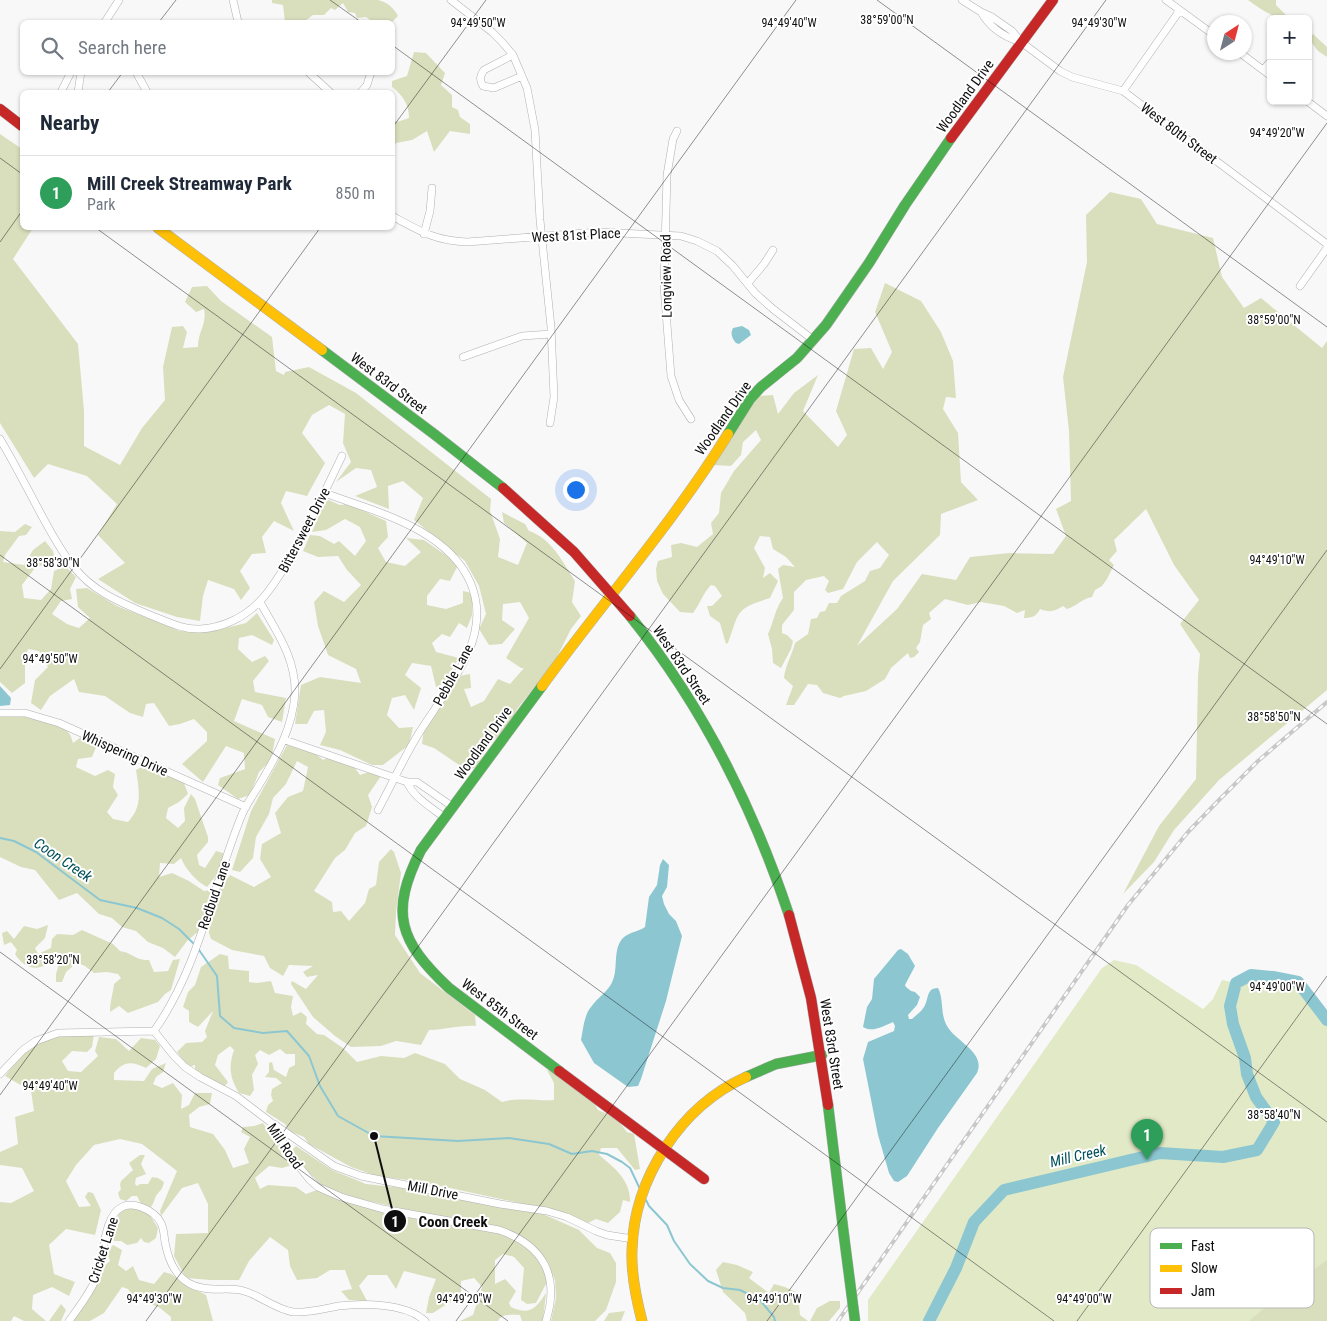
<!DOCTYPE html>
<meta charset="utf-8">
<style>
:root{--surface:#fff;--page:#f6f6f7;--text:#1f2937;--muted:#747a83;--line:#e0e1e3;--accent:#d93025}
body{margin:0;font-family:"Roboto Condensed",sans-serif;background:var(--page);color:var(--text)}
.controls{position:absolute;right:15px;top:15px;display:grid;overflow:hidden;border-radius:8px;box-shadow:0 1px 4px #0004}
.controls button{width:45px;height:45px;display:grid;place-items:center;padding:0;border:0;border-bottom:1px solid var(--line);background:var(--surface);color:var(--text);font:25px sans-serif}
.compass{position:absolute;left:1207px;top:15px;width:45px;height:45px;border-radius:50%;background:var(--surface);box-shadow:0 1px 4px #0004;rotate:36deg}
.you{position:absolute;left:575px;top:489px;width:18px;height:18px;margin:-12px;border:4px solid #fff;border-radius:50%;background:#1a73e8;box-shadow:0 0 0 8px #1a73e833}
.badge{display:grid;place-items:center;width:32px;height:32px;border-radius:50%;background:var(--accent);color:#fff;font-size:16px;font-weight:700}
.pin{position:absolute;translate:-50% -41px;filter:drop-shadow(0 1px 2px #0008)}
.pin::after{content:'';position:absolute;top:26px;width:18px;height:15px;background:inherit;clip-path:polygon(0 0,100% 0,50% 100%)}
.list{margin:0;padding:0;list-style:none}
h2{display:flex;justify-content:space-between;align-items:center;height:65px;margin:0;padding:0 20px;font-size:21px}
h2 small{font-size:16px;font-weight:400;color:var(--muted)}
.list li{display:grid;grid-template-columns:32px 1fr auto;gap:15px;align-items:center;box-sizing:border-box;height:75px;padding:0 20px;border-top:1px solid var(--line)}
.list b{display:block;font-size:19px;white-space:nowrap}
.list p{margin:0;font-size:16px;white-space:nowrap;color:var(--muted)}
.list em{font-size:16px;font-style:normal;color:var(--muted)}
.icon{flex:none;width:28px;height:28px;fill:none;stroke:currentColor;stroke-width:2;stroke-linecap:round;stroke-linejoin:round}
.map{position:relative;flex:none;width:1327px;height:1321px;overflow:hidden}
.search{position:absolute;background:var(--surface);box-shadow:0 1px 4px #0004;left:20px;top:20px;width:375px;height:55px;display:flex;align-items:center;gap:12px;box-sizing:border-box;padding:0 18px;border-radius:8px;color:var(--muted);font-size:19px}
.panel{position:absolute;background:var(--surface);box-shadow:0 1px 4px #0004;left:20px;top:90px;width:375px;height:140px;border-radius:8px}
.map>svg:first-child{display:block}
.green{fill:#e2e9c7}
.forest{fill:#d9dfbd}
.water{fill:#8cc7d1}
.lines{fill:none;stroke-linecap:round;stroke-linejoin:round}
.stream{stroke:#8cc7d1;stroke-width:2}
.river{stroke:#8cc7d1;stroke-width:12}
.street-casing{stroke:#b0b0b0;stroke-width:8}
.fast-casing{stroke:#b0b0b0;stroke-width:11}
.slow-casing{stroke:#b0b0b0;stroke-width:11}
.jam-casing{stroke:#b0b0b0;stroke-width:11}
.street{stroke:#fefefe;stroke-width:7}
.fast{stroke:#4caf50;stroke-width:10}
.slow{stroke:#ffc107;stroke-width:10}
.jam{stroke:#c62828;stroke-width:10}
.rail-casing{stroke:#c8c8c8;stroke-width:4}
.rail{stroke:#fff;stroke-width:2;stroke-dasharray:5.5;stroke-linecap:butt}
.fast-bridge-casing{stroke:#b0b0b0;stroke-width:11;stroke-linecap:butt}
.fast-bridge{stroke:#4caf50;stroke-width:10}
.ticks{fill:none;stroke:#0f0e0f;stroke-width:1;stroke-opacity:0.45}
.labels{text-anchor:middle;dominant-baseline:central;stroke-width:4;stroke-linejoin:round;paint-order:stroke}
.street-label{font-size:14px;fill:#0f0e0f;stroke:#fff}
.water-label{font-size:15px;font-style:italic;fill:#00505a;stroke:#fff}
.key{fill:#fff;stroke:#b7b7b7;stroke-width:1}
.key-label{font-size:14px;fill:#0f0e0f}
.ticks-label{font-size:12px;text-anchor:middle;fill:#0f0e0f;stroke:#fff;stroke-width:4;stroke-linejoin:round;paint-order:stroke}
.leader{fill:none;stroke:#0f0e0f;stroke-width:2}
.callout-dot{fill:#0f0e0f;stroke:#fff;stroke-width:2}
.mark-label{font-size:15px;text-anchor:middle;font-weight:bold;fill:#fff}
.callout-label{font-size:15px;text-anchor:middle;font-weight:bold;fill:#0f0e0f;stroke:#fff;stroke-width:4;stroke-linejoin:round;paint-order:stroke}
</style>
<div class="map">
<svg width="1327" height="1321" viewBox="0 0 1327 1321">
<rect width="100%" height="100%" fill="#f9f8f9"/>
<!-- green -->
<path class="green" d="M1114,960L1136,965L1203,1009L1213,999L1222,980L1236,983L1251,975L1273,977L1298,982L1327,1020V1321H868V1300L1102,968Z"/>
<!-- forest -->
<path class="forest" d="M272,0H378C387,2 394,8 398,16L392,22H373L366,17L357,18L355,13L348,12L343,3L335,10L331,8L324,15H313L305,21L303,20L302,22H285L283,5L272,3Z
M1248,0H1276V5L1290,19C1273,19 1261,9 1248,0Z
M1313,34L1327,47V57L1318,51L1309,39Z
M414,52L426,53L445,73L441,85L452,95V107L458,110L460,117L470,124V134L450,131L434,152L427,131L412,140L396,143L393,150V119L397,122L409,118C409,105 403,95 392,87V81L407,76Z
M0,134L22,149V228H33L13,259L78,344L84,411V446L120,465L142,428L165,400L163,367L172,327L183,326L187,332L183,348L198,347C198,331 207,325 204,309L196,312L185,302L192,287L207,286L221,301L272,337L276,371L284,375L285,372L309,367L356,393L491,499L490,511L500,539L498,557L518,565L527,543L504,523L502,512L525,524L529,531C551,538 563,562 575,581L572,602L581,616L571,629L555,661L517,709L510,725L489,745L476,767L468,771L434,748L422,744L424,729L459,676L470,674L471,688L464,689L471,707L484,701L498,679L510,684L524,668H521L506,658L529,618L520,602L503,604L502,620L515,629L502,644L489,645L479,629L486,614L479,586L465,561L414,520L423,498L403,481L388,486L389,509L355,496L377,487L371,470L356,468L336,482L351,462L343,443L345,414L329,405L312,415L302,433L325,463L307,496L286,491L281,503L294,531L274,521L262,537L266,553L252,554L240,571L250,588L241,600L234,589L208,580L203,596L200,621L177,617L135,603L98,579L125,563L98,535L117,504L87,476L48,464L34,478L0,423Z
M1110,192L1141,199L1157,224L1213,238L1222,277L1244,308L1261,298L1322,348L1327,341V690L1219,780L1174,830L1154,862L1123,894L1159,826L1196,779L1198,676L1200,654L1180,624L1199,600L1174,565L1146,509L1114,540L1117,551L1109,560L1114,565L1107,579L1102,586L1095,590L1092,597C1083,598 1077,606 1067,609L1063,606C1055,611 1050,613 1040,609C1037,616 1032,618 1024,618L1025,610L1017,613L1004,606L981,602L968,605L945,599L929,613L931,619L923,625L920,642L916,648L919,652L914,657L910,658L908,653L891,668L885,679L866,691L844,696L840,698L823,693L817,685L808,684L794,705H786L793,686L784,678C785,666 792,655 795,643L808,634L811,619L817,618L820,612L825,611L829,603H837L841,596L865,581L870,571L880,568L889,555L877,542L857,562L843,589L828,593L825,590L829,581L824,576L806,580L794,592V610L782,625V633L787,635L793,641L791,649L781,668L773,663L772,649L768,634C774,621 775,609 783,598L778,569L783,565L795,567L786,557L773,549L770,537L760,536L754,548L765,568L763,578L770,573L778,581L770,598C735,609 740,610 728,643L726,644L720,623L710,616L707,606H712L722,596L715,586L711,585C703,593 700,604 693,613L680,612L663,594L657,581L656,569L658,561L672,557L671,545L681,543L697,547L713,534L711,523L719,513L721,493L734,471L761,440L756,430L743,442L741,455L731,466L713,465L738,422L759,396L773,395L778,414L794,393L818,375L803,411L838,447L847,435L836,411L854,349L871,348L883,369L892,352L875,312L885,283L921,301L941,332L953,361L956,398L946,397L943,409L958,433L961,482L978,500L941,514L940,535L893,581L857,646L897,609L922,574L956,580L970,557L1010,553L1053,554L1066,536L1056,509L1071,501L1069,431L1063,377L1087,262L1086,215Z
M326,499L340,505L348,504L386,521L388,537L378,548L386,562L405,566L421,552L406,538L424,540L447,556L457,567L450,581L440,579L427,596V605L446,609L463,603V591L472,593V615L467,628L459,623L450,637L442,634L432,643L436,652L459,658L444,683L436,687L431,666L412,663L405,675L421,688L414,710L405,695L392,698L387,715L399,728L413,727L409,745L383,765H372L340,750L320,745L326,732L324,710L314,711L307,724H295L301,685L320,677L361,683L356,669L328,655L318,626L314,602L324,591L344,602L361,585L347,570L338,556L318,557L303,551L310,535L320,536L334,544L339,541L355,556L366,541L360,527L345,519L326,530L312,532Z
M25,524L32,527L26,535L19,536L5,555L3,562L24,565L33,550L45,541L53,551L55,560L35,568L22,585L24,598L41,600L51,589L54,571L65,566L76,577L70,589L72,599L61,601L52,614L67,624L79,628L90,618L78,607L76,589L87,588L117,606L180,631L210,632L246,623L257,613L274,640L272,645L252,635L239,638L238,649L252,662L265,656L269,661L253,681L255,692L286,698L282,722L268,717L262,705L242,699L234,721L275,739L271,760L259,772L250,795L238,799L218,785L220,778L245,769L244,753L226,746L203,782L182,764L207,741V732L194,719L180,724L169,726L154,703L146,704L143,717L130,713L105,696L79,692L74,679L50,696L41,710L31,703L35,680L48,667L39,651L28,649L25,659V683L12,693L0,682V531L15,532Z
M12,715C26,717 58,721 68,732C71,735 72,740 73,743L81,737L97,745L92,757L78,759L76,767L95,776L108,770L115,774L113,787L118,795L107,812L113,819L128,822C143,806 139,791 136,770L145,765L184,783L188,794L179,802L168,808L166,818L178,828L185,821L184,808L191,794L195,799L208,837V842L197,855L199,865L205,868L216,851L223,853C224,867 216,877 207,887C196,881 186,870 181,858L174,864L160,863L159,877L172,873L189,881L204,891L211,890L212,895L200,930L187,941L175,957L163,948L148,942L136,931L122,927L112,918L99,914L77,893L59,900L35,870L21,867L0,857V717Z
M287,745L316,754L323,760L329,757L355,768L360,775L372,771L381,776L368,795L372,807L366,826L355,833L345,850L335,858L314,891L332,902L333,912L341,911L349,921L365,903L369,889L376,885L379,862L391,849L394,852L401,873L396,912L395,935L420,973L475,1015L476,1026C460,1025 445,1030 429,1030L421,1045L396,1041L381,1046L351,1047L335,1036L313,1017L291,984L292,981L306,989L318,975L307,977L303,972L313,966L289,965L283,976L270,968L264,956L232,950L211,939L207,927L220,888L230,875L254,887L271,877L260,859L262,844L281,833L275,813L288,797L303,791L308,767L297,761L286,784L273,798L269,814L256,837L253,858L240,872L232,870L251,811Z
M48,925L45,938L35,948L38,954L51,948L52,939L57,934L73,935L82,930L113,944L120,951C133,953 134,960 149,960L154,972L168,971L173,960L180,959L171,990L165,994L158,1002L128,1013L119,1006L110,1012C110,1001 113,994 114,984L121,978L118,974L107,972L94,973L85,966L73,961L72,967L66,972L62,982H56V974L59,964L52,955L49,956L47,964C35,972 22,966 15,954L17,950L11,942L4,945L2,933L7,931L14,939L24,926L37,929Z
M220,954L228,956L229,969L249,971V982L257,983L271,981L275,993L293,996L291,1007L293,1016L301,1012L307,1017L306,1024L317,1034L324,1035L343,1048L357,1062L381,1056L404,1058L415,1053L445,1064L460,1079L485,1090L502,1102C518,1097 537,1101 554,1100V1083L547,1070L558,1073L592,1099L598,1110L616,1118L627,1132L634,1134L640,1169L635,1170L617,1148H601L599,1155C615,1168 631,1181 630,1202L623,1200L620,1212L608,1223L596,1219L588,1223L561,1213L533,1206L422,1182L377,1176L351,1167L309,1144L304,1137L289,1131L285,1124L266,1112L268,1105L273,1101L271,1095L272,1089L282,1083L276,1078L265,1077L269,1072V1063L272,1062L274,1070L286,1077L289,1068L295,1065V1054H286L280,1049L269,1055L260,1050L255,1055L258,1064L252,1075L254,1090L250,1096L239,1093C230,1078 228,1067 234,1050L230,1046L218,1055L215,1065L228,1082L225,1086C214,1082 206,1077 195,1072V1065L188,1067L177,1052L186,1043L202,1042L207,1037L205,1031L213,1011L198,1027L189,1022V1011L183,1007L188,992L195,985L201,967Z
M94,1034L92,1047L87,1052L72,1051L62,1061L68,1071L81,1072L98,1056L95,1051L99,1037L116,1039L129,1051L141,1038L155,1040L160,1046L156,1059L146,1068C132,1062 125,1060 114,1073V1080L144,1081L152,1069L166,1063L163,1072L156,1077L153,1084L162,1088L173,1083L182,1095L181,1109L189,1105L195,1093H212L210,1104L199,1107L189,1115L190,1127L213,1134L225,1150L233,1168L249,1163L244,1149L250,1137L241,1132L243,1127L254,1126L263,1123L278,1144L282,1156L292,1165L282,1168L269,1166L255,1178L260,1189L268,1185L296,1187L306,1194L317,1190L401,1216L495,1231L524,1244L544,1267L548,1280L536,1303L527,1304L521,1300L524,1268L514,1257L503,1254L495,1260V1284L505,1279L516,1291L509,1303L511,1307C530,1316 536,1308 546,1293L543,1321H522L520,1315C513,1315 502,1313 498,1321H460L473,1315L482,1287L474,1278L461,1281V1295L433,1313H426L429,1297L436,1279L404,1271L396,1289L387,1275H368L359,1286L367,1301L349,1300L341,1291L352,1289L345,1270H330L317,1278L297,1280L290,1266L288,1250L270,1237L249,1261L239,1280H210L186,1278L174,1256L176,1234L208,1233V1204L198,1183L182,1188L161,1216L160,1211L177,1171L142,1144L120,1139L94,1145L76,1165L66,1181L79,1207L91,1206L85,1197L88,1192L93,1193L101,1210L95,1235L66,1229L49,1245L54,1274L75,1282L69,1296L52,1287L33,1295L32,1309L46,1321H24L14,1316L11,1321H0V1202L11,1203L34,1191L22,1168L0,1165V1152L18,1144L15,1117L34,1111L31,1091L5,1076C18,1060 33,1040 54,1037C67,1034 81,1035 94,1034Z
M296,1146L332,1170L366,1184L412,1189L451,1198L543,1214L579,1230L597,1248L610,1253L616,1263V1282L606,1310L595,1321H551L556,1298L555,1280L544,1257L527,1240L493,1226L435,1216L356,1198L324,1187L305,1169L292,1150Z
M140,1155H145L141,1164L146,1174L136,1178L135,1184L137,1186L140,1184H148L152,1177L158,1178L164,1182C162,1191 160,1190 156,1196C154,1200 154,1203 151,1207L141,1204L137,1196H132L126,1201L120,1199L118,1193L121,1189L120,1185L121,1181L133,1170L129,1163Z
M131,1208L148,1212L158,1228L156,1238L149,1243L144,1242L141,1238L137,1243L127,1245L121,1241H114L111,1234L114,1230L112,1224L119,1219L118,1216L122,1210Z
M113,1245L122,1250L118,1265L126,1271L133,1266L139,1280L154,1284L164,1272L171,1274L185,1284L206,1295L213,1321H171V1317L160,1308L133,1296L128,1289L122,1287L104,1313L90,1321H72C76,1314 82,1309 87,1302C96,1289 97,1270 110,1261L107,1252Z
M1327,1260V1321H1249L1285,1291Z
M723,1262L737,1265L753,1272L749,1278L769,1293L774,1284L785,1287L798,1293L800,1315L808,1321H747L745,1313L723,1292L716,1270Z
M830,1301H840V1308L829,1321H810L817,1308Z
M61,1304L66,1310L61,1321H49Z
M625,1311L621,1321H604L609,1313Z"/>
<!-- water -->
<path class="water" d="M742,326L749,330L751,335L739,344L736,343C732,338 730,334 733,328Z
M0,686L11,698L10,705L0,706Z
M663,859L669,865L667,887L662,896L664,904L669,914L676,921L682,936L666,1001L641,1079L638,1086L628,1087L594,1063L581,1040C583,1030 584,1015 591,1007C598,997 609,991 613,980C618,968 613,950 622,939C628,932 638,932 645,927L649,897L657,885L660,865Z
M901,949L908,954L915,966L905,985L906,987L911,991L915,992L920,997L917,1005L908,1015L909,1019H912C916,1015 921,1012 924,1007C929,999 926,988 938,988C944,999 940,1014 947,1026C956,1042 986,1052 977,1073L938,1128L907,1176L898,1182L894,1181L889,1173L878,1135L863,1059L868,1042L894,1031L895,1026L893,1022C884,1026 872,1033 863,1027L867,1007L872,999L874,979L898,950Z"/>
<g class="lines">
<!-- stream -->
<path class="stream" d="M0,838L14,841L36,852L100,900L137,908L162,918L179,929L194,944
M197,947L217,976L220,1016L234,1028L263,1033L287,1031L309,1056L320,1086L338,1116L374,1136L458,1141L509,1138L549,1144L572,1154L592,1151L607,1154L622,1162L630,1168L640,1189
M646,1200L649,1206L667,1225L674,1241L690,1264L708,1281L723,1288L740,1290L760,1300L774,1317L775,1321"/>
<!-- river -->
<path class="river" d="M929,1321L956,1268L974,1222L1004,1190L1160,1153L1223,1157L1257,1150L1274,1122L1256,1097L1247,1074L1245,1058L1233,1024L1230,1006L1236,983L1251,975L1273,977L1298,982L1327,1020"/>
<defs>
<path id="street" d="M233,0L238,22
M451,0L492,32L502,42L513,55L527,88L535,130L540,220L551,327L554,397L550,423
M962,0L981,12
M1166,0L1214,35
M105,22L119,0
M1021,42C1004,37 990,28 981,12L992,17L1012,31L1021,42L1060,71L1072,77L1123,91L1327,244
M1239,52L1271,76
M513,55L484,70C480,76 479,80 483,86L494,88L522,76
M1263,70L1271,61
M136,72L147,92
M308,72L330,92
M1123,91L1180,10
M61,92L71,72
M78,92L81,72
M361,92L367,85L371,72
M1307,101L1327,116
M677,131L673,139L667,175L664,286L671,376L679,400L691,419
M392,216C420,231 435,241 467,242L598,232L681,236L697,241L717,251L733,266L755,293L773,309L812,339
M424,234L430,211L432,188
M748,283L764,264L773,250
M1300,286L1327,248
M463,357L522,336L551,334
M0,439C15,464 28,490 42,516C52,534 61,552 74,567C93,592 122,603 150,615C166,621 183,630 200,629C222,628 243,618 258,603C266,596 273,585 279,576C304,538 322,497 342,456
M325,493C356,505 391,514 420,531C467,558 490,599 469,651C458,677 435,708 419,733C404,757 392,784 378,810
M0,713H25L59,723L246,807
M285,740L407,782H417L453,807
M407,782C414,798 431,807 445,818
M154,1031L174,1056L185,1067L200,1077L236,1096L273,1124L289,1154L310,1180L318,1187L341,1197L383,1209L499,1230C543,1245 560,1276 546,1321
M0,1074L23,1050L36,1041L58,1033L154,1031C198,970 213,886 241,817C245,806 252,797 258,787C276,757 293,728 295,693C296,658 276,631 260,602
M274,1124L334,1166L361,1176L500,1204L547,1211L567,1217L596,1231L607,1235L633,1239
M69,1321C79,1307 91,1292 97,1276C104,1258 103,1216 122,1207C128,1204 135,1205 141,1207C149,1210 157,1215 161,1223C164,1229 164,1236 165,1242C169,1264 178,1284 203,1288C216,1291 231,1287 244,1291C261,1296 275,1309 293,1312C308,1313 323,1309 338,1306C363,1303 406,1303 425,1321"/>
<path id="fast" d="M322,350L434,434L503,488
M728,434L750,399L761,387L797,358L826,325L869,263L905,205L951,138
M630,616C702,705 753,807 789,915
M542,686L421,850C389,913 399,941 449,988L559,1071
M746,1077L776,1064L822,1055
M828,1105L844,1236"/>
<path id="slow" d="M158,228L322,350
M542,686C603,602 673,523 728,434
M642,1321C636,1298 631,1274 632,1250C634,1178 681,1106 746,1077"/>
<path id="jam" d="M0,109L22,126
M951,138L1053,0
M503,488L574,552L630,616
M789,915L811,998L828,1105
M559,1071L704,1179"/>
</defs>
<!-- street casing -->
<use href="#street" class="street-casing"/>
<!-- fast casing -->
<use href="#fast" class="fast-casing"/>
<!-- slow casing -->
<use href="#slow" class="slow-casing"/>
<!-- jam casing -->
<use href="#jam" class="jam-casing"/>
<!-- street -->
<use href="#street" class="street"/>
<!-- fast -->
<use href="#fast" class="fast"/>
<!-- slow -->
<use href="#slow" class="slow"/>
<!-- jam -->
<use href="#jam" class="jam"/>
<defs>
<path id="rail" d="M838,1321L1128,905L1188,832L1220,799L1258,761L1327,702"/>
</defs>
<!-- rail casing -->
<use href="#rail" class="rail-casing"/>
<!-- rail -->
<use href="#rail" class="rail"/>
<defs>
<path id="fast-bridge" d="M844,1236L855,1321"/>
</defs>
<!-- fast-bridge casing -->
<use href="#fast-bridge" class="fast-bridge-casing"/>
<!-- fast-bridge -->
<use href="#fast-bridge" class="fast-bridge"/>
</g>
<!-- ticks -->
<path class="ticks" d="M330,0L361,22M877,0L1327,327M159,22L176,0M392,45L1327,724M108,92L123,72M392,128L486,0M0,158L22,174M96,228L1327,1122M0,242L22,211M0,555L1054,1321M0,669L320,228M0,952L508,1321M0,1095L796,0M146,1321L1106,0M456,1321L1327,123M767,1321L1327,550M1077,1321L1327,976"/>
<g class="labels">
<!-- street labels -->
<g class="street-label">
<text transform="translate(965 96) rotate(-54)">Woodland Drive</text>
<text transform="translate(1179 133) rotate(37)">West 80th Street</text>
<text transform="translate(576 235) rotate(-3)">West 81st Place</text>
<text transform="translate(666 276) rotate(-91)">Longview Road</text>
<text transform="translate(389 383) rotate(37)">West 83rd Street</text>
<text transform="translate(723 418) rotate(-55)">Woodland Drive</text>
<text transform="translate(304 530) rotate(-62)">Bittersweet Drive</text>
<text transform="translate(682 665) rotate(56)">West 83rd Street</text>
<text transform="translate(453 675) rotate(-61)">Pebble Lane</text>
<text transform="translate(483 743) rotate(-54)">Woodland Drive</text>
<text transform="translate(125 753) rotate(24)">Whispering Drive</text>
<text transform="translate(214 895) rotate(-71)">Redbud Lane</text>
<text transform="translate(500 1009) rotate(37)">West 85th Street</text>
<text transform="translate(832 1044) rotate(81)">West 83rd Street</text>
<text transform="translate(285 1146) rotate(56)">Mill Road</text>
<text transform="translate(433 1190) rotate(11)">Mill Drive</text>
<text transform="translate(103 1250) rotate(-72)">Cricket Lane</text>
</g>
<!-- water labels -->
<g class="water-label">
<text transform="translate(63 860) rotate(34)">Coon Creek</text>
<text transform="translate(1078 1156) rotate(-13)">Mill Creek</text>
</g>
</g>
<!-- legend -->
<rect x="1150" y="1228" width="164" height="80" rx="8" class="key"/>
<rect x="1160" y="1243" width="22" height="6" fill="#4caf50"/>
<rect x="1160" y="1265" width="22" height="7" fill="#ffc107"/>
<rect x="1160" y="1288" width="22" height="6" fill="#c62828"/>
<g class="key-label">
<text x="1191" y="1251">Fast</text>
<text x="1191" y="1273">Slow</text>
<text x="1191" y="1296">Jam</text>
</g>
<g class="ticks-label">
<text x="887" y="24">38°59'00"N</text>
<text x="478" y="27">94°49'50"W</text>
<text x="789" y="27">94°49'40"W</text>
<text x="1099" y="27">94°49'30"W</text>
<text x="1277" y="137">94°49'20"W</text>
<text x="1274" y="324">38°59'00"N</text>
<text x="1277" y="564">94°49'10"W</text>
<text x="53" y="567">38°58'30"N</text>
<text x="50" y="663">94°49'50"W</text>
<text x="1274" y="721">38°58'50"N</text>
<text x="53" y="964">38°58'20"N</text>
<text x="1277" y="991">94°49'00"W</text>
<text x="50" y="1090">94°49'40"W</text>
<text x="1274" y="1119">38°58'40"N</text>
<text x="154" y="1303">94°49'30"W</text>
<text x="464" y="1303">94°49'20"W</text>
<text x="774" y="1303">94°49'10"W</text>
<text x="1084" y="1303">94°49'00"W</text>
</g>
<!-- callouts -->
<path class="leader" d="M374 1136L395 1221"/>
<g class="callout-dot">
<circle cx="374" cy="1136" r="5"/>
<circle cx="395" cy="1221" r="12"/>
</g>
<g class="mark-label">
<text x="395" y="1227">1</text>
</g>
<g class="callout-label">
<text x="453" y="1227">Coon Creek</text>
</g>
</svg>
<div class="controls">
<button>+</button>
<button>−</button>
</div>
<svg class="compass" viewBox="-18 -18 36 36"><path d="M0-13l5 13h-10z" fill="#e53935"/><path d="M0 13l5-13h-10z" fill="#747a83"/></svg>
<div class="you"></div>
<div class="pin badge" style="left:1147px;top:1160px;background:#2e9e5b">1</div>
<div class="search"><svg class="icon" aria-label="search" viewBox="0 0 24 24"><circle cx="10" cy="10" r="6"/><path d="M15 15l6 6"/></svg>Search here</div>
<section class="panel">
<h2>Nearby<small></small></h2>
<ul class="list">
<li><span class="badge" style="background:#2e9e5b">1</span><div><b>Mill Creek Streamway Park</b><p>Park</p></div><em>850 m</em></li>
</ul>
</section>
</div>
